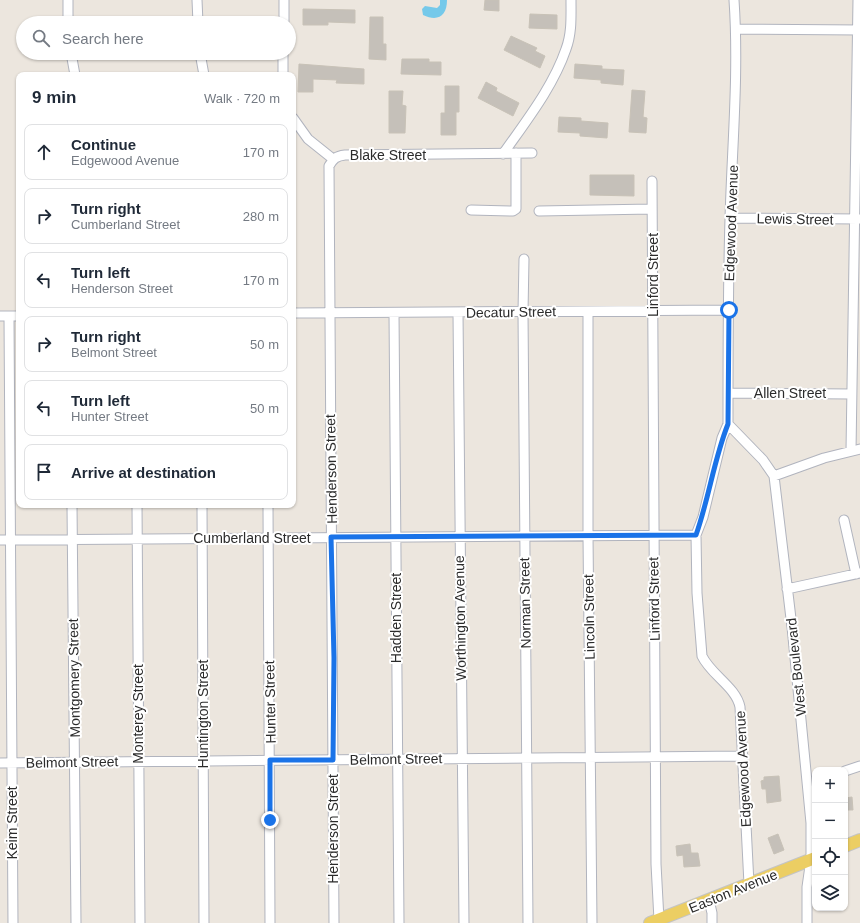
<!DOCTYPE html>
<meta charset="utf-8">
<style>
:root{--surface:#fff;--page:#f2f2f3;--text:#1f2937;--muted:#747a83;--line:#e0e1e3}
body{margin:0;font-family:Helvetica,sans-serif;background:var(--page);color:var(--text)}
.controls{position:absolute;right:12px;bottom:12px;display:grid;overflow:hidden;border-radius:8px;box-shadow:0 1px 3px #0004}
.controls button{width:36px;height:36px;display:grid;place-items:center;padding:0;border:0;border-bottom:1px solid var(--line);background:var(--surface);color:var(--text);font:20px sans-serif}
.stop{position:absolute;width:12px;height:12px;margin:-9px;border:3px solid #1a73e8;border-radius:50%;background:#fff}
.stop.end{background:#1a73e8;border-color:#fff;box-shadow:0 1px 4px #0008}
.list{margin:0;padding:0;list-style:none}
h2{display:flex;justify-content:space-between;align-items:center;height:52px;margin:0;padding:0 16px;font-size:17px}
h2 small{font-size:13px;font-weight:400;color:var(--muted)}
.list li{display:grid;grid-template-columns:26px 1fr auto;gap:12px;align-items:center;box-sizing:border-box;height:56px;margin:0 8px 8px;padding:0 8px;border:1px solid var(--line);border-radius:8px}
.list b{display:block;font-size:15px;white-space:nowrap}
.list p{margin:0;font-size:13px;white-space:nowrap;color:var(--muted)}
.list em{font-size:13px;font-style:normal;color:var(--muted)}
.icon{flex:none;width:22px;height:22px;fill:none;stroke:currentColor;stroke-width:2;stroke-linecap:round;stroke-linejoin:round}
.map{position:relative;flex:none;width:860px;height:923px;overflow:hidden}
.search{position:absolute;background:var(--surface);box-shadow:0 1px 3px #0004;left:16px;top:16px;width:280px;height:44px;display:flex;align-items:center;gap:10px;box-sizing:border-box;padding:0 14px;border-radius:22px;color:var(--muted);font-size:15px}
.panel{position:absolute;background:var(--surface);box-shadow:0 1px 3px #0004;left:16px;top:72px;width:280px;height:436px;border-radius:8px}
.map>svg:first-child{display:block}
.water{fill:#75c9ea}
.building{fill:#c5c0b9;stroke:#c8c2b7}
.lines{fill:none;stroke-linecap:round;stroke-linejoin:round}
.minor-casing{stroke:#b1b4be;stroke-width:11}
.major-casing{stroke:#c4c4c4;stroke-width:14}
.minor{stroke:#fff;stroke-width:9}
.major{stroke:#ecce63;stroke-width:12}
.route{stroke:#1a73e8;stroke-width:5}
.labels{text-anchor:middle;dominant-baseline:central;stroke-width:4;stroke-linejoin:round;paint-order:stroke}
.street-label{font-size:14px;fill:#2b2b2b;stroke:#fff}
</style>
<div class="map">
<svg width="860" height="923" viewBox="0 0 860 923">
<rect width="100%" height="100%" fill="#ece6de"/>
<!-- water -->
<path class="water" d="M440,0H447C447,16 438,22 423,15L422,9L425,6L437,8L440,5Z"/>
<!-- building -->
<path class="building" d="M485,0H499V11L484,10Z
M303,9L355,10V23L328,22V25H303Z
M530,14L557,15V29L529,28Z
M370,17H383V44H386V60L369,59Z
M511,36L537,48L535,51L545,56L540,68L504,50Z
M402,59H429V62H441V75L401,74Z
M299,64L364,69V84L336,83L337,80L313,79V92H298Z
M575,64L602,66V69L624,70L623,85L601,83V80L574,78Z
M486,82L497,88L496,91L519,103L513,116L478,98Z
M445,86H459V112H456V135H441V113H445Z
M632,90L645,91L643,117L647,118L646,133L629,132Z
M389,91H403L402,105L406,106L405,133H389Z
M559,117L581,118V121L608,123L607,138L580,136V133L558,132Z
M590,175H634V196L590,195Z
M779,776L781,801L767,803L766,789H762L761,781L764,780V777Z
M852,797L853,810H845V798Z
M778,834L784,850L774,854L768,838Z
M690,844L691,853H698L700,866L684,867L683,855L677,856L676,846Z"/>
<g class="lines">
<defs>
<path id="minor" d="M68,0V23
M197,0L198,23
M284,0V23
M734,0C739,73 732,146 730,219C728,284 728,349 728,414V424L722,438L703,517L696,535L697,593L702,656C711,675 736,687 740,707L749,884
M736,29L860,30
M71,53L75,75
M200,53L204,75
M283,53V75
M293,118L308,139L333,159
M503,154C526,121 553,87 566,49C572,33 571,16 571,0
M652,181L656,864L659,920
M471,210L513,211L516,209V153
M539,211L652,209
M730,218L860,219
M524,259L523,312L528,923
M588,312V536L592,923
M293,313L729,310
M394,313L399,923
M458,313L464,923
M0,316H19
M9,316L13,923
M728,393L851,394
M728,424L763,460L774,476L792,627L811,823V859L807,887V923
M851,451L858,0
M774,476L824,458L860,449
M72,505L76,923
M137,505L140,923
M202,505L204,923
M268,505L270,923
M844,520L856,574
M0,540L696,535
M787,589L860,573
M0,763L743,756
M845,771L860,766
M709,900L712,913V923
M334,923L329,166C333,159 336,156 345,155L532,153"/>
<path id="major" d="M845,846L860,840
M650,923L815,858"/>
</defs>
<!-- minor casing -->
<use href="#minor" class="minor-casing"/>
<!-- major casing -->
<use href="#major" class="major-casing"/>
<!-- minor -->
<use href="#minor" class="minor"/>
<!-- major -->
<use href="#major" class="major"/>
</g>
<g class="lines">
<!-- route -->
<path class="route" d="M270,820V760H333L334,658L331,537L696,535C709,498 714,459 728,424L729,310"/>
</g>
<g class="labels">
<!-- street labels -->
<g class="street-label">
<text x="388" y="155">Blake Street</text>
<text transform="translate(795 219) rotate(1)">Lewis Street</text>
<text transform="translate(731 223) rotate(-88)">Edgewood Avenue</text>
<text transform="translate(653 275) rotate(-90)">Linford Street</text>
<text transform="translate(511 312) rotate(-1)">Decatur Street</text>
<text x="790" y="393">Allen Street</text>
<text transform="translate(331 469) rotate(-91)">Henderson Street</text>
<text x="252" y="538">Cumberland Street</text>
<text transform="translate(654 599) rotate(-91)">Linford Street</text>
<text transform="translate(525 603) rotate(-91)">Norman Street</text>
<text transform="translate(589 617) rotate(-91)">Lincoln Street</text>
<text transform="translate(396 618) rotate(-90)">Hadden Street</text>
<text transform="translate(460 618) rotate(-91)">Worthington Avenue</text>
<text transform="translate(796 667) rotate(-96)">West Boulevard</text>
<text transform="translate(74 678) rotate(-91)">Montgomery Street</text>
<text transform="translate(270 702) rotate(-91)">Hunter Street</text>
<text transform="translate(138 714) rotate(-90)">Monterey Street</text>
<text transform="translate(203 714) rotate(-90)">Huntington Street</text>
<text transform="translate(396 759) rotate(-1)">Belmont Street</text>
<text transform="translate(72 762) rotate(-1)">Belmont Street</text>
<text transform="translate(743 769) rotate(-93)">Edgewood Avenue</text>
<text transform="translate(12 823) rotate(-90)">Keim Street</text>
<text transform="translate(333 829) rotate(-90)">Henderson Street</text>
<text transform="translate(733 891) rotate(-22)">Easton Avenue</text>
</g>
</g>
</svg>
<div class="controls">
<button>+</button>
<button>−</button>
<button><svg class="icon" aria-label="locate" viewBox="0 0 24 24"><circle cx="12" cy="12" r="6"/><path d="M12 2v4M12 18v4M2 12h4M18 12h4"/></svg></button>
<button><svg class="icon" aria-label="layers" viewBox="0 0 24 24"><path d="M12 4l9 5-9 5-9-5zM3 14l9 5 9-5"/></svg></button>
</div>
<div class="stop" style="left:729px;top:310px"></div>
<div class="stop end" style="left:270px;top:820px"></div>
<div class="search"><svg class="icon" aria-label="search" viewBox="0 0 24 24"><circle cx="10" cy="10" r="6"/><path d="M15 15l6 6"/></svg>Search here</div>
<section class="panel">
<h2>9 min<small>Walk · 720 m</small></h2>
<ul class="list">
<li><svg class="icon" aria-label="ahead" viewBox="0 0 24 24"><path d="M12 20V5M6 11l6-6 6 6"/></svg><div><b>Continue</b><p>Edgewood Avenue</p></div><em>170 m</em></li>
<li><svg class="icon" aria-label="right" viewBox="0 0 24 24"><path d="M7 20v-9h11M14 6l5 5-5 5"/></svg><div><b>Turn right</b><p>Cumberland Street</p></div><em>280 m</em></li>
<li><svg class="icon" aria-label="left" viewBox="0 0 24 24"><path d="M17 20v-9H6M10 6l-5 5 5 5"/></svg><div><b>Turn left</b><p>Henderson Street</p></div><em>170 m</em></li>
<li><svg class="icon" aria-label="right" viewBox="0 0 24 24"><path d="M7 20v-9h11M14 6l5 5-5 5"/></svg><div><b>Turn right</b><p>Belmont Street</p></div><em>50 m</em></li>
<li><svg class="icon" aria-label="left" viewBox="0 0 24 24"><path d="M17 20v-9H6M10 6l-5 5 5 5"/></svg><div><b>Turn left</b><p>Hunter Street</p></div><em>50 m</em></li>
<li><svg class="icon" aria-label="arrive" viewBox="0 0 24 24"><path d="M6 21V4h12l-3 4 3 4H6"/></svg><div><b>Arrive at destination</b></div></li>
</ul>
</section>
</div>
